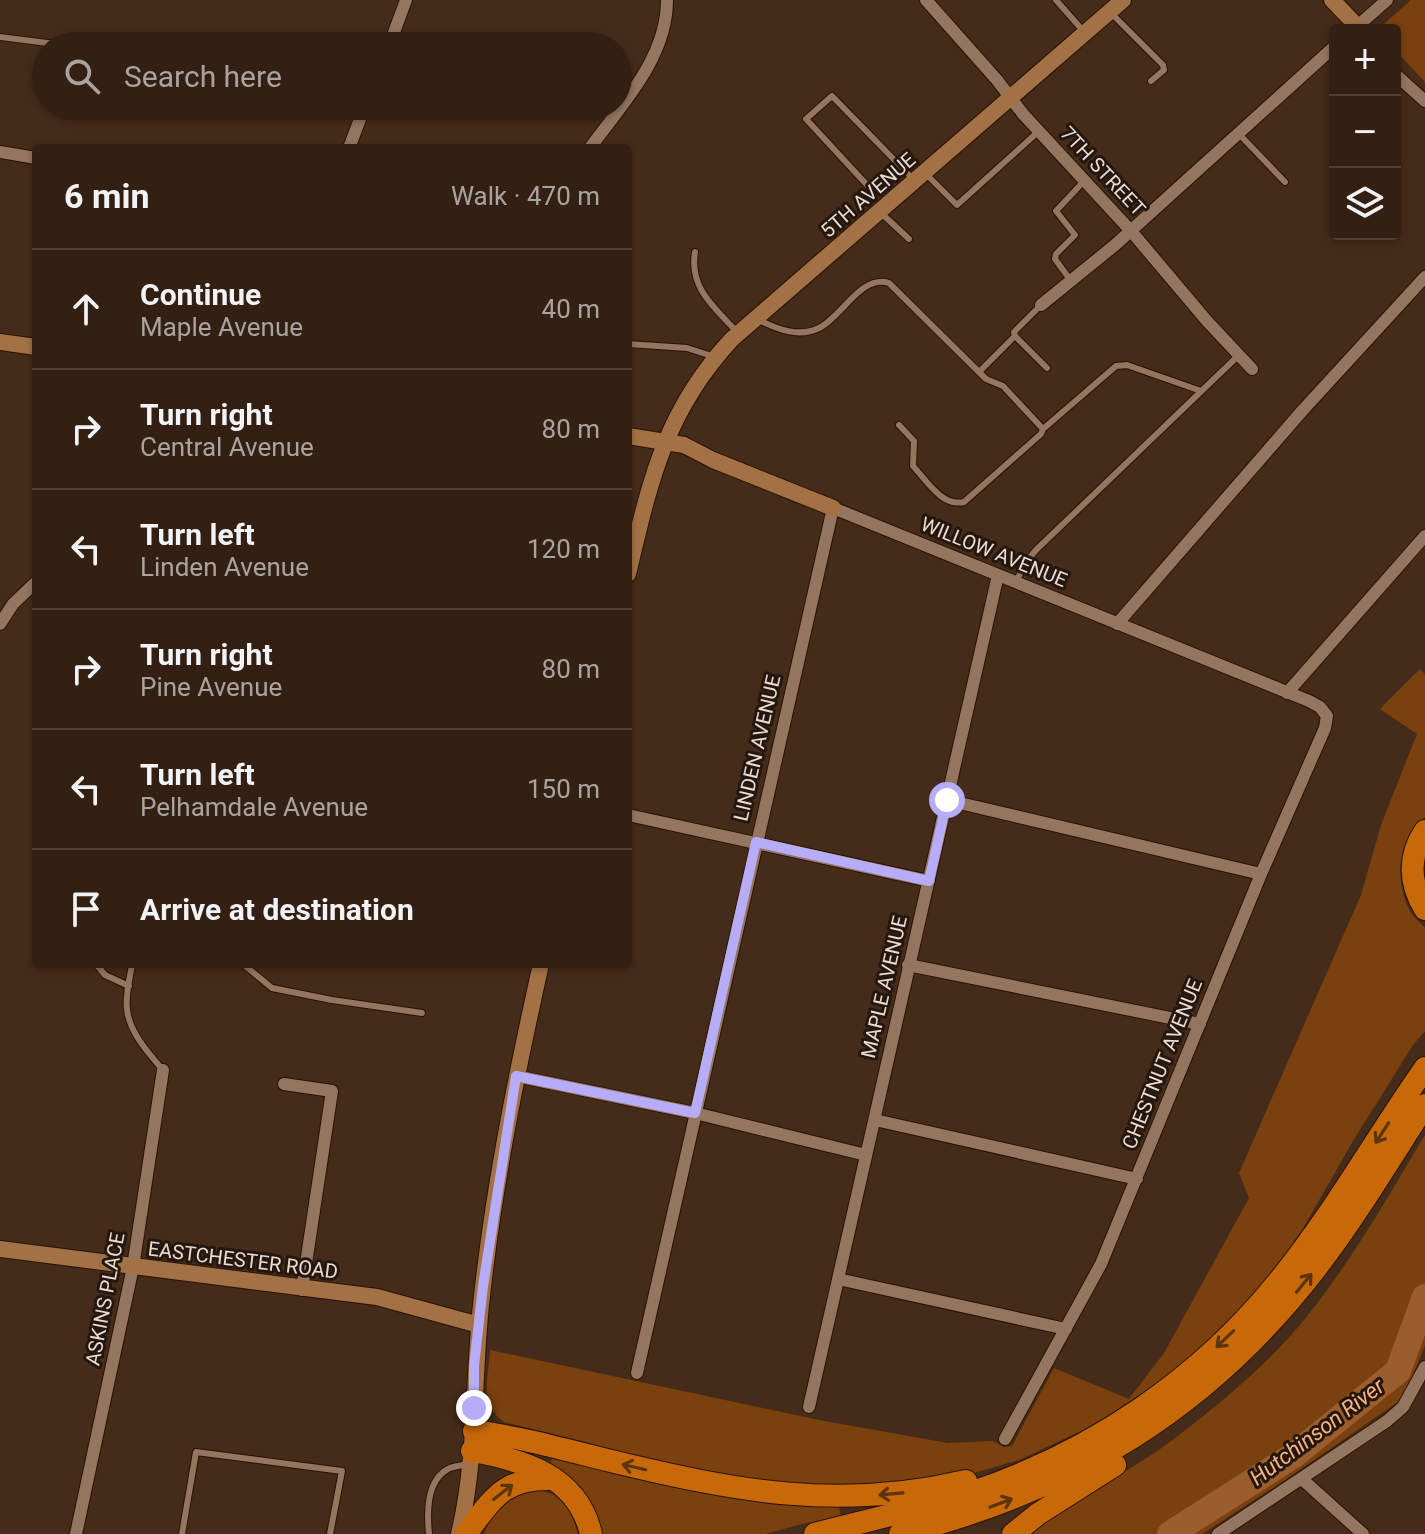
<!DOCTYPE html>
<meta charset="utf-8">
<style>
:root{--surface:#342013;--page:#3f2d21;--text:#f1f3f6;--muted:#a9a3a0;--line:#4e3e33}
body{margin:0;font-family:Roboto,sans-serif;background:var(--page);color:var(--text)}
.controls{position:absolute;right:24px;top:24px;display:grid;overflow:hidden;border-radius:8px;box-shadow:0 2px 6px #0004}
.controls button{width:72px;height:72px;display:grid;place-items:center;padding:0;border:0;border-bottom:2px solid var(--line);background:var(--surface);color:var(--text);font:40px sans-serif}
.stop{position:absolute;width:24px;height:24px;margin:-18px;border:6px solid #b6acf8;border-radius:50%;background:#fff}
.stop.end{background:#b6acf8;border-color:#fff;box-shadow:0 2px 8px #0008}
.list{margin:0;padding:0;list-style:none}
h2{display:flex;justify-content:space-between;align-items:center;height:104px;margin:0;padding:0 32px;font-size:34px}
h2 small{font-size:26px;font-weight:400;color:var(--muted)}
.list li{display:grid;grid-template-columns:52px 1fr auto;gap:24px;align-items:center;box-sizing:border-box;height:120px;padding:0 32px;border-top:2px solid var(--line)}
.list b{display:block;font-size:30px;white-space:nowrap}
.list p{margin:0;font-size:26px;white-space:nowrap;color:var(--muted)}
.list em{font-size:26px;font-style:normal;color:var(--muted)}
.icon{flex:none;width:44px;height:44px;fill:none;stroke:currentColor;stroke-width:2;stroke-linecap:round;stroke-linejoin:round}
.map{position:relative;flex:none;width:1425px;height:1534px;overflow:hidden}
.search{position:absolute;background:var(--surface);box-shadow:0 2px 6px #0004;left:32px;top:32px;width:600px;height:88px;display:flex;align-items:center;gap:20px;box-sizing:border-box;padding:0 28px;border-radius:44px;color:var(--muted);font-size:30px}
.panel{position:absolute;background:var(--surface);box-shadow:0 2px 6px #0004;left:32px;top:144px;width:600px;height:824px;border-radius:8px}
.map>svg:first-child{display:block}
.green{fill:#7a400d}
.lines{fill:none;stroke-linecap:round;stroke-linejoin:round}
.river{stroke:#9a5d2e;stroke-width:26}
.lane-casing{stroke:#2b1302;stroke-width:8}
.street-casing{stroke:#2b1302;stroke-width:14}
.secondary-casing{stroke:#2b1302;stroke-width:18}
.highway-casing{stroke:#2b1302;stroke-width:24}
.lane{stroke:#937560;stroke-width:6}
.street{stroke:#937560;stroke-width:12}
.secondary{stroke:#a37146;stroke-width:16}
.highway{stroke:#c76909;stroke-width:22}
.oneway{stroke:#5c340d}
.route{stroke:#b6acf8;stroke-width:10}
.labels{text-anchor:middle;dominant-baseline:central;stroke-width:6;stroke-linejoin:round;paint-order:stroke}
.street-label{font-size:20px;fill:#ebdacf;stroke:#23170f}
.water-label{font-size:22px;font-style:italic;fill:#f9b281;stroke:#23170f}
</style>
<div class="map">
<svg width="1425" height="1534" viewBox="0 0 1425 1534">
<rect width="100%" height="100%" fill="#452b19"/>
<!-- green -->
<path class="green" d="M1411,0H1425V82L1395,50V30H1377Z
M1420,669L1425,674V817C1398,839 1394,879 1409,909C1412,916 1420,922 1425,928V1031L1413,1045L1353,1141L1302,1230L1243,1313L1177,1371L1115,1415L1019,1460L957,1478L820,1491L631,1459L590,1443L504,1422C478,1404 489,1378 490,1350L819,1420L948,1443L992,1441L1004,1447L1012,1446L1054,1368L1129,1399L1164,1353L1249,1198L1239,1173L1361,895L1381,825L1417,734L1380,709Z
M1425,1135V1345L1409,1385L1398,1402L1276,1486L1202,1534H1032C1076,1494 1133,1472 1179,1435C1219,1404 1259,1371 1293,1333C1345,1273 1384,1203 1425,1135Z
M552,1458C646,1479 742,1509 839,1507L841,1517L806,1523L765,1534H598L550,1466Z
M532,1490C560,1490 572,1510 578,1534H484C492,1510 508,1497 532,1490Z"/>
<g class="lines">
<!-- river -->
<path class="river" d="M1170,1534L1294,1455L1398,1371L1425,1297"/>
<defs>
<path id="lane" d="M1056,0L1085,33
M1112,14L1163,65L1164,70L1151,81
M0,37L71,46
M1238,133L1285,182
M925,173L957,205L1039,131
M868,186L806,119L832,96L913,179
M880,212L909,239
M695,252C689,288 714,307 737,332
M1071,281L1055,259L1056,254L1075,235L1056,211L1084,181
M1041,305L1014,332L1015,336L1047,368
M759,320C777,329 799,338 819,328C842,317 861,274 889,283L986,379L1003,386L1043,429L1041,434L964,502C942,507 927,481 913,466L914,441L899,425
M628,344L687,348L715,357
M979,372L1015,336
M1043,429L1116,366L1127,365L1201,391
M1016,582L1026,562L1036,550L1239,355
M96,964L105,975L129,986
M132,964C130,978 125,995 127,1009C129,1032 149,1054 163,1070
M243,964L272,988L332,1000L422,1013
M182,1534L196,1452L342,1471L330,1534
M429,1534C427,1513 426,1481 448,1469C453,1466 461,1466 467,1464"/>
<path id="street" d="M926,0L997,80L1023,114L1131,231L1207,321L1252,369
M1353,30L1387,0
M389,46L406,0
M1395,74L1425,101
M349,148L365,106
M590,148C622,104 667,58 667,0
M0,152L36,158
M1041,305L1115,245L1335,46
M0,624L13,604L36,582
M1117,624L1302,411L1425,277
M1287,693L1425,536
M947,800L1261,874
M628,815L929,881
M908,965L1200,1024
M516,1076L695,1113L866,1155
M284,1084L332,1091L302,1290
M875,1120L1137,1179
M838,1279L1066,1329
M637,1373L833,508L1309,701L1320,707L1327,716L1325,728L1261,874L1101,1264L1005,1439
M809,1407L998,575
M1302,1479L1363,1534
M76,1534L133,1267L163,1070
M1218,1534L1387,1421L1403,1407L1425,1367"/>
<path id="secondary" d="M1332,0L1357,26
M0,342L36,347
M628,436L684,445L713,460L833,508
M628,574C650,481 665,411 732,339L1123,0
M0,1249L377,1297L479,1325
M459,1534C477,1459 473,1381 481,1305C493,1190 516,1076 541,964"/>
<path id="highway" d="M1425,831C1408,856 1409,883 1425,909
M474,1431C520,1437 566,1450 611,1461C735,1491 839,1511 966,1481
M472,1451C524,1460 578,1476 591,1534
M466,1534C493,1498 504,1477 553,1479
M815,1534C868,1520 921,1509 973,1492C1092,1452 1199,1380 1278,1282C1333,1215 1375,1139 1425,1068
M900,1534C1072,1491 1208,1409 1317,1267C1356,1216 1390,1159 1425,1105
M1013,1534L1038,1514L1115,1465"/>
</defs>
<!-- lane casing -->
<use href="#lane" class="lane-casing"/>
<!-- street casing -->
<use href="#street" class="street-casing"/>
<!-- secondary casing -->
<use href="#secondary" class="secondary-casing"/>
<!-- highway casing -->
<use href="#highway" class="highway-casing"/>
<!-- lane -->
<use href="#lane" class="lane"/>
<!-- street -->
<use href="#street" class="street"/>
<!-- secondary -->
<use href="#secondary" class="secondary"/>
<!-- highway -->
<use href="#highway" class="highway"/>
</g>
<!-- one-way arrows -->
<defs><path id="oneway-shaft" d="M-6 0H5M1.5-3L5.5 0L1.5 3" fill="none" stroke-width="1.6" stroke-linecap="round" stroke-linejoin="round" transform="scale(2)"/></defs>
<g class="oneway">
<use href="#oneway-shaft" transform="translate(1382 1133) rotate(123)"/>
<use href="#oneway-shaft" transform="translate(1304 1283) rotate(-51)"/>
<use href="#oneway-shaft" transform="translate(1225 1339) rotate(136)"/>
<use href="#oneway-shaft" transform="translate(634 1467) rotate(-167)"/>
<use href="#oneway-shaft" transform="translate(503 1492) rotate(-38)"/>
<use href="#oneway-shaft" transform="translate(891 1494) rotate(175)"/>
<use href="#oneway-shaft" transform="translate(1001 1503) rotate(-21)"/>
</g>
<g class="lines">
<!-- route -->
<path class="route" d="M474,1408V1366L483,1286L516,1076L695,1113L756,842L929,881L947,800"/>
</g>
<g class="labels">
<!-- street labels -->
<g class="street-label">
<text transform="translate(1103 171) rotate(47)">7TH STREET</text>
<text transform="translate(868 195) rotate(-41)">5TH AVENUE</text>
<text transform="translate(994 552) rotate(22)">WILLOW AVENUE</text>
<text transform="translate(757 748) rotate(-77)">LINDEN AVENUE</text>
<text transform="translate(884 987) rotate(-77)">MAPLE AVENUE</text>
<text transform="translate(1162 1064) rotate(-68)">CHESTNUT AVENUE</text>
<text transform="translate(243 1260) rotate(7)">EASTCHESTER ROAD</text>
<text transform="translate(105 1299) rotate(-79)">ASKINS PLACE</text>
</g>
<!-- water labels -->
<g class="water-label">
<text transform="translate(1317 1432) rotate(-37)">Hutchinson River</text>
</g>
</g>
</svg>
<div class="controls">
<button>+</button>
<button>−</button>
<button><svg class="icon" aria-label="layers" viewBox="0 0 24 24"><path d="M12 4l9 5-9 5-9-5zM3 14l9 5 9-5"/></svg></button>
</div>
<div class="stop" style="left:947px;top:800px"></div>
<div class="stop end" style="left:474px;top:1408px"></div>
<div class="search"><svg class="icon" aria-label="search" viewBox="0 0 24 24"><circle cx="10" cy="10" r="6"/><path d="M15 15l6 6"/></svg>Search here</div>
<section class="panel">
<h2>6 min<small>Walk · 470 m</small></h2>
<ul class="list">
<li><svg class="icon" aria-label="ahead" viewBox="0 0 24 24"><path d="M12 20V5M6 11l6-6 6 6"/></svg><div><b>Continue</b><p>Maple Avenue</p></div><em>40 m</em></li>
<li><svg class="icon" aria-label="right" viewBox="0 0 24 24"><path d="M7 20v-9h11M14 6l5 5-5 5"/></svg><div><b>Turn right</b><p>Central Avenue</p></div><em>80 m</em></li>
<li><svg class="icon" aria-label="left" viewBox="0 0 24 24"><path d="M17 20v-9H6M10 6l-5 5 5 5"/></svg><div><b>Turn left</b><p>Linden Avenue</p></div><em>120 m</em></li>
<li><svg class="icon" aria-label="right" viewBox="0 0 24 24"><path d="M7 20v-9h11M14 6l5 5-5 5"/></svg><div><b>Turn right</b><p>Pine Avenue</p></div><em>80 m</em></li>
<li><svg class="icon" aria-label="left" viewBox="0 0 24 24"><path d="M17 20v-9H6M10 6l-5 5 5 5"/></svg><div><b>Turn left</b><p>Pelhamdale Avenue</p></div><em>150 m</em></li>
<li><svg class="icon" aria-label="arrive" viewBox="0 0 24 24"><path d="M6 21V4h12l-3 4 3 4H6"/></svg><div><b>Arrive at destination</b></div></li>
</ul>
</section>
</div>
